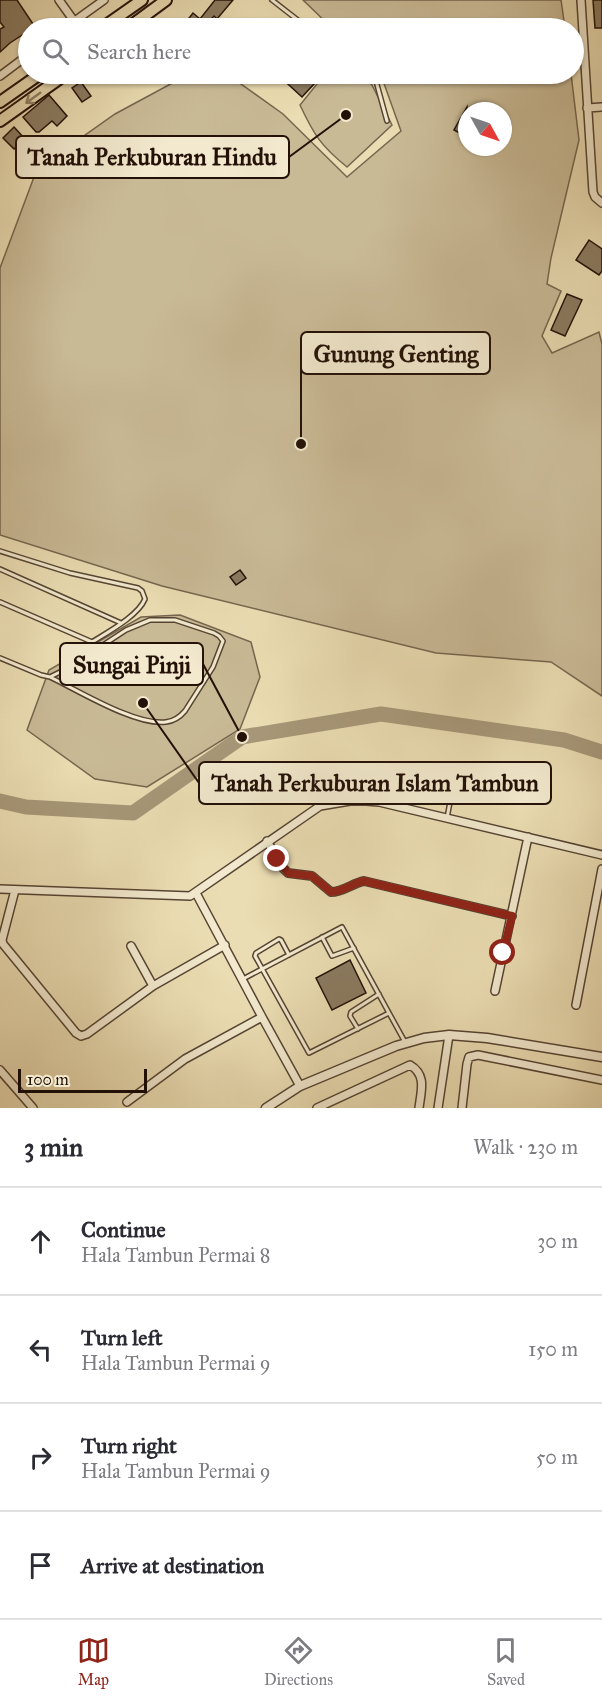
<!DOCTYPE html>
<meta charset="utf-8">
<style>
:root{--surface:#fff;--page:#f7f7f7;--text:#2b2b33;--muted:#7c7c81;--line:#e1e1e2;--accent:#8f2418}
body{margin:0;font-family:"IM FELL Great Primer",serif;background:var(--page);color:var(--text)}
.compass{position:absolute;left:458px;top:102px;width:54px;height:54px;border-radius:50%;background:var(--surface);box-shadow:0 2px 4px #0004;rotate:130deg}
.scale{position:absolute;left:18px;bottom:15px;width:129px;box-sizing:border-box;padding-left:6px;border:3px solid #231108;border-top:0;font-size:16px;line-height:21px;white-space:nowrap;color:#231108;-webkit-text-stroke:4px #f2e9ce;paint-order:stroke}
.stop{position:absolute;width:18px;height:18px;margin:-14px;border:4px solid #8f2418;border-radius:50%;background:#fff}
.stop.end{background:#8f2418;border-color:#fff;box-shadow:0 2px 6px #0008}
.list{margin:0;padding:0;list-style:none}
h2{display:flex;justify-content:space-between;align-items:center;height:78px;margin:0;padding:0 24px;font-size:26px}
h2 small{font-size:20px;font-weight:400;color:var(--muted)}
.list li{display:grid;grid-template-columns:39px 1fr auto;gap:18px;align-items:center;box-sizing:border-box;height:108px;padding:0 24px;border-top:2px solid var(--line)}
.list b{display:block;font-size:22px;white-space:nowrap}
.list p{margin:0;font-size:20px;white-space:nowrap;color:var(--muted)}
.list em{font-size:20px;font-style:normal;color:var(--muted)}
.icon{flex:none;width:33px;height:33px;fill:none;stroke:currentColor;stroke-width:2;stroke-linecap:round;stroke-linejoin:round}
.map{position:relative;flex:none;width:602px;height:1108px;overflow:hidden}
.search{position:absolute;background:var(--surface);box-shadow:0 2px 4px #0004;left:18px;right:18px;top:18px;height:66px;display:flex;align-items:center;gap:15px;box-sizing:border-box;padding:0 21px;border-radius:33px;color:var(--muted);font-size:22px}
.sheet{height:510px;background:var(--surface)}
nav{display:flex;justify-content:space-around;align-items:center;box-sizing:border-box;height:84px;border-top:2px solid var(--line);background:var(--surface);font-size:16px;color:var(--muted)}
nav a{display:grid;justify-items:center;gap:3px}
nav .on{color:var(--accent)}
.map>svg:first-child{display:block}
.green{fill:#c9ba96;stroke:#76664f;stroke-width:1.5;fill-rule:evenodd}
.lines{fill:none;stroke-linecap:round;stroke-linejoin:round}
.river{stroke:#a79879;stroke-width:15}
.building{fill:#8b7b61;stroke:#231108;stroke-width:1.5}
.service-casing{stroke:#543;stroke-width:6}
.minor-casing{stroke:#543;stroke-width:10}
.tertiary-casing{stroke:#543;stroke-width:11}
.primary-casing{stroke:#231108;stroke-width:14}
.service{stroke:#f2e9ce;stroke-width:3}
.minor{stroke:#f2e9ce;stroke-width:7}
.tertiary{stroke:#f2e9ce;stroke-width:8}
.primary{stroke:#ebddb3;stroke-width:10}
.oneway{stroke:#918166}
.route{stroke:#8f2418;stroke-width:8}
.leader{fill:none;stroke:#231108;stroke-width:2}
.callout-dot{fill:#231108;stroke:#f2e9ce;stroke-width:2}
.callout{fill:#f2e9ce;stroke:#231108;stroke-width:2}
.callout-label{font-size:24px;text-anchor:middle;font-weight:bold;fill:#231108}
</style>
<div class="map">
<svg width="602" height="1108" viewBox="0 0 602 1108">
<rect width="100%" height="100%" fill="#ebddb3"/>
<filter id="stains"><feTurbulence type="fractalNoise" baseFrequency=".00333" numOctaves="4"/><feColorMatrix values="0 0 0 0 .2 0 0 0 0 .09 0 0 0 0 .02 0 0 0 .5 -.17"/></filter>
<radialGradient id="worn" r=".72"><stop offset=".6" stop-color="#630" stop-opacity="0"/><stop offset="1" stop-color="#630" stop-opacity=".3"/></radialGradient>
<!-- green -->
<path class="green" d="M303,0H561L565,28H332Z
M189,74H227L283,114L347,177L401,131L382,78L378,74H571L579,140L551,258L547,284L561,291L542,336L552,353L599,332L602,344V696L551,662L436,653L162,586L0,535V268L37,169L115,114ZM467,111H503V147H467Z
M325,74H360L372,85L392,125L347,167C321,146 314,135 300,105Z
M180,615L251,642L260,677L240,729L147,787L95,779L27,730L49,670L141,617Z"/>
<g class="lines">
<!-- river -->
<path class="river" d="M0,801L26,807L133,813L242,737L381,714L564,740L602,752"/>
</g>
<!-- building -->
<path class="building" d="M0,0H17L35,27L28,28V31L10,43L0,52V29L4,27L0,22Z
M215,0H233L217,19L214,16L203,28H193L186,22L193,13L200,19Z
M593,0H602V28H595Z
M277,74H303L314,84L302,97Z
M81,82L91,96L82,102L72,88Z
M49,95L67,116L57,126L52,121L39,132H36L23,117Z
M467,107V137L454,130Z
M14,127L25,139L14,149L3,138Z
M589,240L602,249V271L599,275L576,260Z
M567,294L582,300L565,336L551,330Z
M240,570L246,578L236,585L230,577Z
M350,960L366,993L332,1010L316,978Z"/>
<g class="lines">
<defs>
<path id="service" d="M272,0L308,28
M368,74L376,81L387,121
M0,551L70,573L138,588L142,591L145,599C138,616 108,632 92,642L0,602
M0,569L121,623
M0,658L41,675L50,677L68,668L126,630L150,620H175L214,633L219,636L223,641L213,667L185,711C180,717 175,721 166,722C136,726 79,691 50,677
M447,818L456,770
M322,937L332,956L354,948
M289,955L281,940L279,939L256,953L255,956L309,1053L389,1013L405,1042
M243,979L342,927L389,1013
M358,1029L350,1016L351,1012L379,994"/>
<path id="minor" d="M59,0L74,21
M581,0L593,192L595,197L602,203
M65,28L104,0
M0,76L28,55
M587,108L602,107
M267,841L283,868L288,873L312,876L331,892C343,892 353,883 364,881L512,916
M0,889L190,896L320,806L350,801H366L379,802L602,855
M15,890L2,940L3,944L76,1033L81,1036L87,1034L153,986L225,945
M196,893L262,1017L300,1086
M131,946L153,986
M495,991L528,837
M576,1005L602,869
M0,1070L33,1108
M127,1102L185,1059L262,1017
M317,1108L410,1065C427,1075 421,1091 419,1108
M438,1108L449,1035
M462,1108L467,1064L469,1057L478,1055L602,1080"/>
<path id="tertiary" d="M266,1108L300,1086L396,1046L424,1038L449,1035L487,1038L602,1057"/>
<path id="primary" d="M102,28L142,0
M128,28L166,0
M0,102L40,74
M0,121L66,74"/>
</defs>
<!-- service casing -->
<use href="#service" class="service-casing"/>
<!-- minor casing -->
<use href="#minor" class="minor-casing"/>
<!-- tertiary casing -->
<use href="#tertiary" class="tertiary-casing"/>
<!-- primary casing -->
<use href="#primary" class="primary-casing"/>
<!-- service -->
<use href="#service" class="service"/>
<!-- minor -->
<use href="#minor" class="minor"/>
<!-- tertiary -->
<use href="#tertiary" class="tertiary"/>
<!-- primary -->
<use href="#primary" class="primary"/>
</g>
<!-- one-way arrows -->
<defs><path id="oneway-shaft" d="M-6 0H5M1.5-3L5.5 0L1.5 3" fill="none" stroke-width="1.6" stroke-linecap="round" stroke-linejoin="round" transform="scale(1.5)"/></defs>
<use class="oneway" href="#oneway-shaft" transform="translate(33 98) rotate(144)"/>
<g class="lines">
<!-- route -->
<path class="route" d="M277,859L288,873L312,876L331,892C343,892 353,883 364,881L512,916L503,953"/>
</g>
<!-- callouts -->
<path class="leader" d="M346 115L289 157M301 444L301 353M242 737L203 664M143 703L199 783"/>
<g class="callout-dot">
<circle cx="346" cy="115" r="6"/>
<circle cx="301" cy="444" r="6"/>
<circle cx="242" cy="737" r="6"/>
<circle cx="143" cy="703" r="6"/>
</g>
<g class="callout">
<rect x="16" y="136" width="273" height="42" rx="6"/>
<rect x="301" y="332" width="189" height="42" rx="6"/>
<rect x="60" y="643" width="143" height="42" rx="6"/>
<rect x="199" y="762" width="352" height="42" rx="6"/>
</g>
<g class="callout-label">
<text x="152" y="165">Tanah Perkuburan Hindu</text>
<text x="396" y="362">Gunung Genting</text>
<text x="132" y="673">Sungai Pinji</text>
<text x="375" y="791">Tanah Perkuburan Islam Tambun</text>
</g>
<rect width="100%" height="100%" filter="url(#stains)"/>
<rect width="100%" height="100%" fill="url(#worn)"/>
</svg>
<svg class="compass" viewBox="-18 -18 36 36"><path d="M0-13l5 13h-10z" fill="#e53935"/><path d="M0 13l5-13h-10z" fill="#7c7c81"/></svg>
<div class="scale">100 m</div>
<div class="stop" style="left:503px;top:953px"></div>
<div class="stop end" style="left:277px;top:859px"></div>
<div class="search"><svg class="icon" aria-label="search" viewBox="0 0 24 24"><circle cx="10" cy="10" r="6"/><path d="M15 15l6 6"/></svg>Search here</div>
</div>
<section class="sheet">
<h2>3 min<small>Walk · 230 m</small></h2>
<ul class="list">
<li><svg class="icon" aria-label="ahead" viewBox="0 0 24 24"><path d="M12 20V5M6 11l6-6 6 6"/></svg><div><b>Continue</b><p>Hala Tambun Permai 8</p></div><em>30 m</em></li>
<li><svg class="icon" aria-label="left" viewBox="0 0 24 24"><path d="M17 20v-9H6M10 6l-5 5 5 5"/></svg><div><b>Turn left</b><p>Hala Tambun Permai 9</p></div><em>150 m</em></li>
<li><svg class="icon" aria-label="right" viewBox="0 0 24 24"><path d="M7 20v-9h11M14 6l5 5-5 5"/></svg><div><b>Turn right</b><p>Hala Tambun Permai 9</p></div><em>50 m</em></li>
<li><svg class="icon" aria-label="arrive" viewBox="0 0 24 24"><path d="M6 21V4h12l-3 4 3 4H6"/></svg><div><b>Arrive at destination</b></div></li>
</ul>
</section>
<nav>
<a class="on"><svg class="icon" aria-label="map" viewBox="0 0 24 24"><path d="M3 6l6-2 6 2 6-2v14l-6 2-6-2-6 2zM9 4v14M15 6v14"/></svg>Map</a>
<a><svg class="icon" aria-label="directions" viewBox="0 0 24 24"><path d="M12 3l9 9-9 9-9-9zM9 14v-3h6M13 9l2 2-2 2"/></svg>Directions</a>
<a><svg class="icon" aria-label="saved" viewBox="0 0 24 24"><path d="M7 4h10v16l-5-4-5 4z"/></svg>Saved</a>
</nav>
